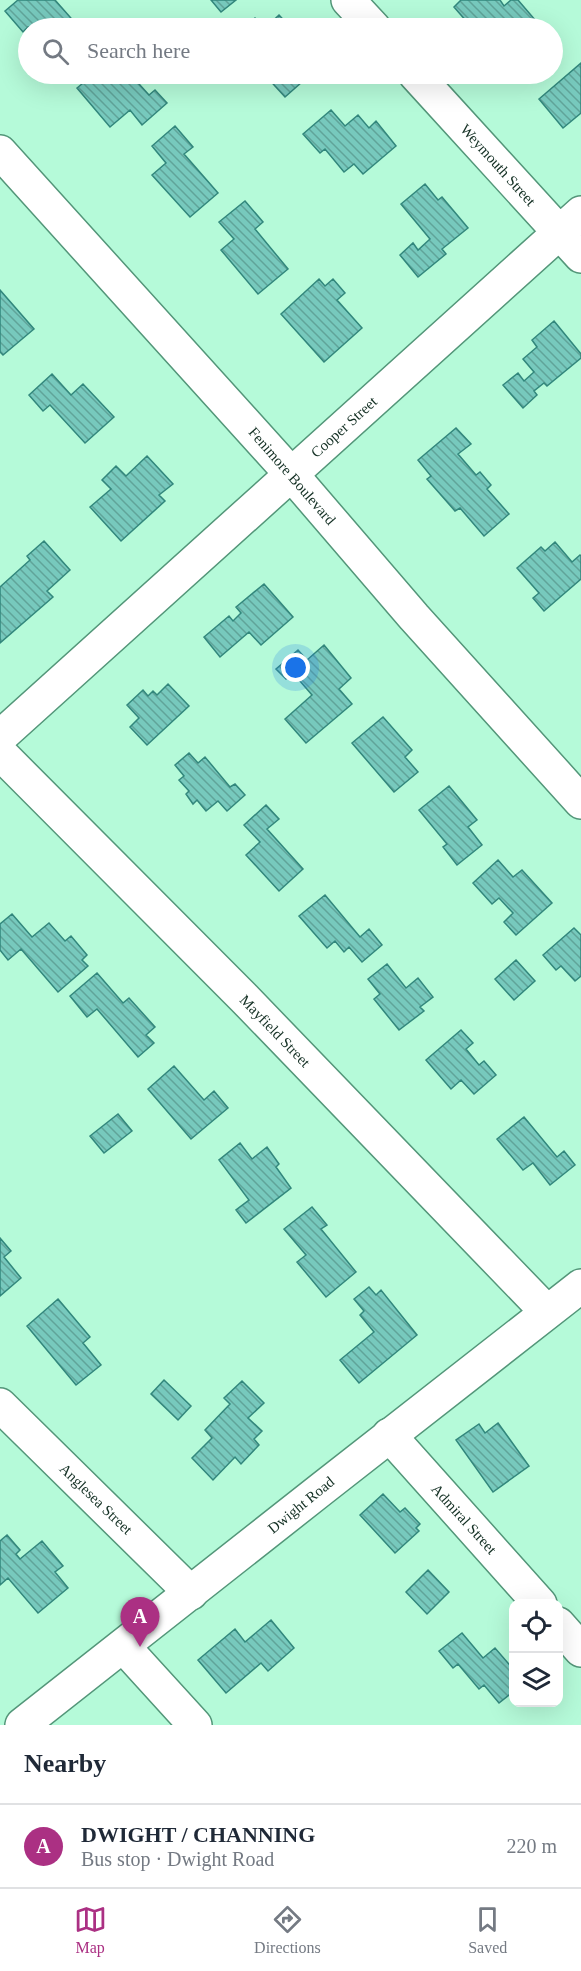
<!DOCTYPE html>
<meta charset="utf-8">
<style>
:root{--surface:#fff;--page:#f6f6f7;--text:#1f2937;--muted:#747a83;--line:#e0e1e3;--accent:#ab3083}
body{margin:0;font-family:"Times New Roman",serif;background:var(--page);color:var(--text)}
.controls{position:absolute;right:18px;bottom:18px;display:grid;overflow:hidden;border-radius:12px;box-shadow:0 6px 24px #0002}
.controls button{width:54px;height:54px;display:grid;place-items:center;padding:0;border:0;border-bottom:2px solid var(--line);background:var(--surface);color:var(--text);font:30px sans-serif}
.you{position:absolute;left:296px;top:668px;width:21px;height:21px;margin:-15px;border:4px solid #fff;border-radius:50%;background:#1a73e8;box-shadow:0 0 0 9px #1a73e833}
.badge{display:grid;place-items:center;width:39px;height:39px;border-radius:50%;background:var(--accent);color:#fff;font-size:20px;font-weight:700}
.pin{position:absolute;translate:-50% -50px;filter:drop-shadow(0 2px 3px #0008)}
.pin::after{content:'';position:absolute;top:32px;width:21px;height:18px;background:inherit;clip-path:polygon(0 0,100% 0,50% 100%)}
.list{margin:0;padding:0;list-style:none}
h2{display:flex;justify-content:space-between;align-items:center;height:78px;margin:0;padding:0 24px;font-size:26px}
h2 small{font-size:20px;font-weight:400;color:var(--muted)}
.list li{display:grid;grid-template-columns:39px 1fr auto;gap:18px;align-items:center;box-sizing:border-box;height:84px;padding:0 24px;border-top:2px solid var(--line)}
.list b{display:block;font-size:22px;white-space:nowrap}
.list p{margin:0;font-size:20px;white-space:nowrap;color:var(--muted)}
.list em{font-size:20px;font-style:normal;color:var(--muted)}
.icon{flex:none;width:33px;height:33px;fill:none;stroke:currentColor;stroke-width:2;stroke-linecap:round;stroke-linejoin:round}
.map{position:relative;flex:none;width:581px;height:1725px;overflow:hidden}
.search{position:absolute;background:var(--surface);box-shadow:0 6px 24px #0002;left:18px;right:18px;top:18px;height:66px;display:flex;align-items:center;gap:15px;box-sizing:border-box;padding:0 21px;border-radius:33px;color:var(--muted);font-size:22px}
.sheet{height:162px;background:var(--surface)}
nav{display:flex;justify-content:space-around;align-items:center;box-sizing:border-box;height:84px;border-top:2px solid var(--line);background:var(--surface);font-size:16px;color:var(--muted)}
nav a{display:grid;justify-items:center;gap:3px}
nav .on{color:var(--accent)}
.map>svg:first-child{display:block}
.building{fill:url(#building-back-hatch);stroke:#32877c;stroke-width:1.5}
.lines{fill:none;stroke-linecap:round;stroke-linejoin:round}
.street-casing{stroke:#539679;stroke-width:36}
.secondary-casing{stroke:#539679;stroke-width:36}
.street{stroke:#fff;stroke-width:33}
.secondary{stroke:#fff;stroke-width:33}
.labels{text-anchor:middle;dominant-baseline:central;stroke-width:6;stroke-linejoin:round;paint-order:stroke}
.street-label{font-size:15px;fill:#143024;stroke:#fff}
</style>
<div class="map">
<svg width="581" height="1725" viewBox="0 0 581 1725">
<defs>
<pattern id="building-back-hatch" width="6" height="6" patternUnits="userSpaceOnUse" patternTransform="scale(1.5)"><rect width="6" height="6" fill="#77c9bd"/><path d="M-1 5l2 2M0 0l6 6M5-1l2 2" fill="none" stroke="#60a499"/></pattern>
</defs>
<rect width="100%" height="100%" fill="#b5fad9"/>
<!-- building -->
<path class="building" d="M18,0H55L77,25L82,21L89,28L28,27L23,32L5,11Z
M211,0H236L221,12Z
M461,0H500L504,6L511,0H518L542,28H466L463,25L467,22L454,7Z
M279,15L291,28H243L255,18L265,28Z
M581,63V113L563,128L539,99Z
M94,74H130L149,95L155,90L167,103L142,125L130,110L110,127L77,88Z
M264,74H311L285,97Z
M331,110L345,126L358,115L369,128L376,121L396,146L363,174L354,164L344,172L325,149L320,153L303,134Z
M175,126L193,147L184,154L218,193L190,217L152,175L166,163L152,146Z
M425,184L438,200L442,197L468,228L442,249L446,254L418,277L400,255L413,243L418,250L430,239L401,204Z
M245,201L263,222L255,229L288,269L258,294L221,250L234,239L219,222Z
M319,279L325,286L333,279L345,293L337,300L362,328L324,362L281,314Z
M0,290L34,329L3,355L0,352Z
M554,321L581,354V358L547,386L544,383L534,391L537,395L523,408L503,385L518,373L524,381L534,372L523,359L537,347L532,340Z
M52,374L71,395L83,384L114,417L85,443L50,405L43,411L29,395Z
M456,428L471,444L458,454L476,475L480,472L491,485L487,489L509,514L484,536L460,508L455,511L427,479L431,476L418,460Z
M147,456L173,484L159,495L165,501L121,541L90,507L111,489L102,480L116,466L126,476Z
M44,541L70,570L47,591L53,597L0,643V587L30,560L27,556Z
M555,542L572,562L580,555L581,556V579L544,611L533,598L539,593L517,568L541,547L545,551Z
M264,584L293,617L261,645L249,632L220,657L204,637L229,616L233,621L241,613L236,607Z
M324,645L351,678L339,689L352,704L306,743L285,719L312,695L293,673L286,679L276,669L298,650L307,660Z
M168,684L189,706L147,745L130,727L139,718L127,705L143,690L148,696L153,691L157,695Z
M383,717L412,750L405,757L418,772L394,792L352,743Z
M189,753L198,763L205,757L230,787L235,784L245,795L227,811L218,801L206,811L197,800L193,804L186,794L189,791L179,780L184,776L175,765Z
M449,786L477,820L468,827L482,845L457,865L443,847L447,844L419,810Z
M266,805L279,819L267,829L303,869L279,891L246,855L260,842L244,825Z
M498,860L513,877L522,870L552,903L516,935L504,922L513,913L499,898L492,904L473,883Z
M325,895L360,937L369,929L382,945L362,962L349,947L344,952L335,941L327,948L299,916Z
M12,914L32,937L49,923L65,941L71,936L87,955L82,960L88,966L58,992L21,949L8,960L0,950V924Z
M574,928L581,935V976L575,981L561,966L556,970L543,955Z
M516,960L535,981L514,1000L495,979Z
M387,964L406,988L418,978L433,997L420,1007L424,1011L399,1030L374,999L380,994L368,979Z
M97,973L123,1003L129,998L155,1027L146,1035L154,1043L138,1057L97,1009L87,1017L70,996Z
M461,1030L473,1043L466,1049L479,1065L484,1061L496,1075L474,1094L461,1080L451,1089L426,1060Z
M174,1066L204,1100L214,1091L228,1108L191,1139L148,1089Z
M118,1114L132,1131L104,1153L90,1136Z
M524,1117L557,1157L564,1151L575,1165L550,1185L533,1163L523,1170L497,1139Z
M240,1143L252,1159L267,1147L279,1164L276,1167L291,1188L246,1223L236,1210L249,1200L219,1160Z
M312,1207L327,1225L321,1229L356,1272L326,1297L297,1262L306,1255L284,1229Z
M0,1238L11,1251L4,1257L21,1278L0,1296Z
M369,1287L376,1295L381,1290L417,1335L359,1383L340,1360L374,1332L360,1315L364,1311L354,1299Z
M58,1299L90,1337L83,1343L101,1365L76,1385L27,1326Z
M164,1380L191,1406L178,1420L151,1394Z
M242,1381L264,1403L248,1418L262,1431L254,1439L259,1445L241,1464L235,1457L213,1480L192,1458L212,1438L205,1430L230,1404L224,1398Z
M498,1423L529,1466L493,1492L456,1440L479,1424L485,1433Z
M383,1494L400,1512L405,1508L420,1524L416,1528L419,1531L395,1553L360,1515Z
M7,1535L20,1550L16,1554L20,1559L42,1541L63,1566L55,1572L68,1588L38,1613L8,1578L0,1585V1541Z
M428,1570L449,1592L427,1614L406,1592Z
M271,1620L294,1648L268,1671L261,1663L226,1693L198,1660L235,1629L245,1642Z
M462,1633L483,1658L495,1648L514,1670V1691L499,1703L484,1685L479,1689L458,1664L453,1668L439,1651Z"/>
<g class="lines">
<defs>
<path id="street" d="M348,0L374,28
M415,74L581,256
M0,152L292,475L414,617L581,802
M0,737L581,213
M0,753L244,998L547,1312
M0,1405L191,1593
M389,1435L540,1604
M558,1624L581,1650
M123,1646L195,1725"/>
<path id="secondary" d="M22,1725C208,1579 394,1431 581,1286"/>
</defs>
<!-- street casing -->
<use href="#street" class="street-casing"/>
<!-- secondary casing -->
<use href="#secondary" class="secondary-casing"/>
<!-- street -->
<use href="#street" class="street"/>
<!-- secondary -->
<use href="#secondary" class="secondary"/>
</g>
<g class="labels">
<!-- street labels -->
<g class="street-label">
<text transform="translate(498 165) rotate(48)">Weymouth Street</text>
<text transform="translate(344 427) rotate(-42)">Cooper Street</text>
<text transform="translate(292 476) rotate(49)">Fenimore Boulevard</text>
<text transform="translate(275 1031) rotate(46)">Mayfield Street</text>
<text transform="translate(96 1499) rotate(44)">Anglesea Street</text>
<text transform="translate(301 1505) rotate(-39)">Dwight Road</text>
<text transform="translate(464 1519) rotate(48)">Admiral Street</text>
</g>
</g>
</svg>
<div class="controls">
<button><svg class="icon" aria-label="locate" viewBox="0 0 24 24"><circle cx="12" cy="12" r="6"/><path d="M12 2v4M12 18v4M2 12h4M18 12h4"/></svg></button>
<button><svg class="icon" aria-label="layers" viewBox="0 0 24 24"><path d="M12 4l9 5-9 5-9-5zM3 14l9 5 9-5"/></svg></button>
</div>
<div class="you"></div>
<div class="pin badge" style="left:140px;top:1647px">A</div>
<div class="search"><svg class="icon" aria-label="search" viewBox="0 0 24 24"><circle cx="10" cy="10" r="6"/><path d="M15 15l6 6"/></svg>Search here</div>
</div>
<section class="sheet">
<h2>Nearby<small></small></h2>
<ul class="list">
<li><span class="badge">A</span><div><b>DWIGHT / CHANNING</b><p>Bus stop · Dwight Road</p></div><em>220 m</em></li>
</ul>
</section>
<nav>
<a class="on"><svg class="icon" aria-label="map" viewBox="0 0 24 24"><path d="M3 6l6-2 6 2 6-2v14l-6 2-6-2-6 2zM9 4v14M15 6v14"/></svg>Map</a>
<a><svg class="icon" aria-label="directions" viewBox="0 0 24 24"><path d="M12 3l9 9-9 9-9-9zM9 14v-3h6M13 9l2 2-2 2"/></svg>Directions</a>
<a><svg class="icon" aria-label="saved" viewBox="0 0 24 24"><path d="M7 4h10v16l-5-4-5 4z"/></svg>Saved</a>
</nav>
